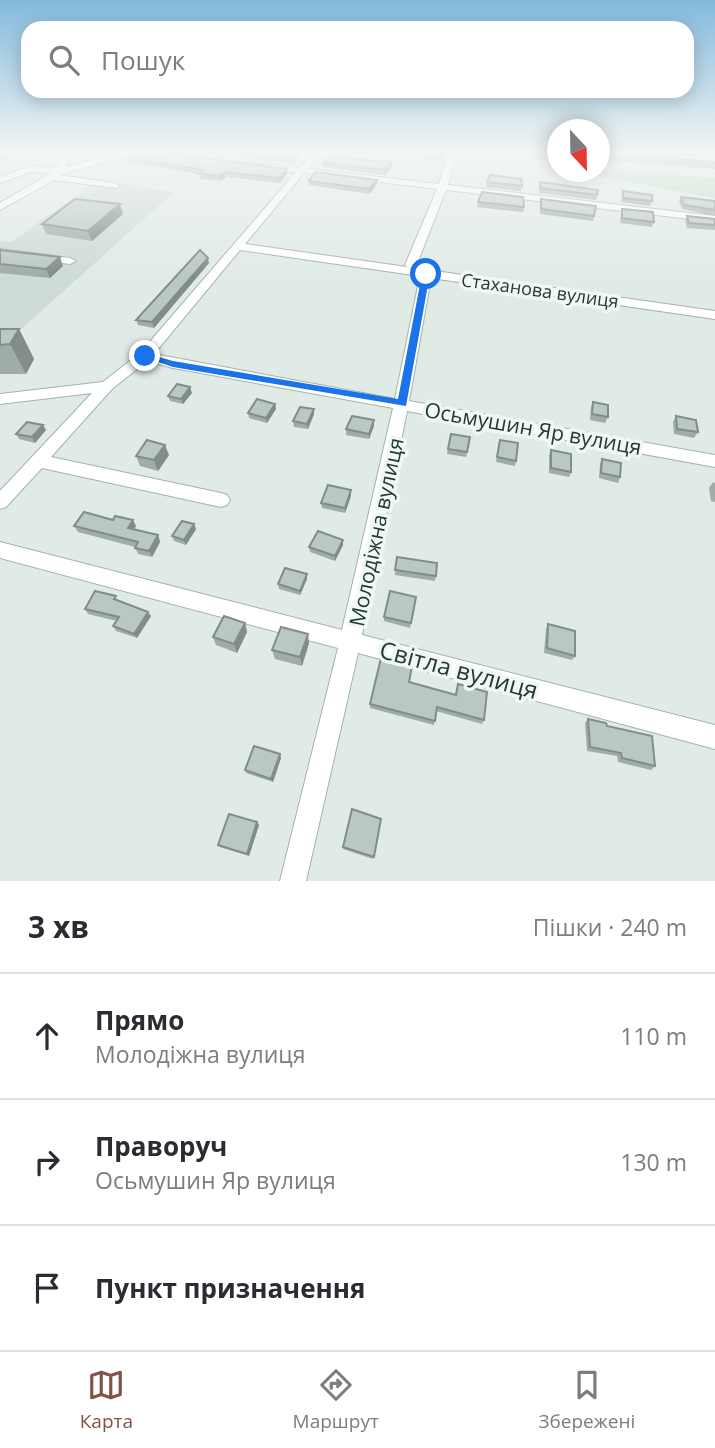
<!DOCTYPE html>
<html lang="uk">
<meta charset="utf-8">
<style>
:root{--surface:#fff;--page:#f2f2f3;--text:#2b2b33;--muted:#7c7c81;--line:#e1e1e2;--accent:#805248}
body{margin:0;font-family:"Open Sans",sans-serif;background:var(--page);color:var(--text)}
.compass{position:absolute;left:547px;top:119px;width:63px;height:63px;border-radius:50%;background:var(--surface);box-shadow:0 4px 18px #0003;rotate:158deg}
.stop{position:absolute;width:21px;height:21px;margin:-16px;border:5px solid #1a73e8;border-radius:50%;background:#fff}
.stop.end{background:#1a73e8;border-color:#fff;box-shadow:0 2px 7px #0008}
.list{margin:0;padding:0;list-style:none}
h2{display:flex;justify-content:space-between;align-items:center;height:91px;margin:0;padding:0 28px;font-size:30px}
h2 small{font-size:23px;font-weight:400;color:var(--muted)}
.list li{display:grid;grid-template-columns:46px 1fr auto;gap:21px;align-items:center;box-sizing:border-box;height:126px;padding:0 28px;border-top:2px solid var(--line)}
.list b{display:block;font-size:26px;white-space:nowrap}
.list p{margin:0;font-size:23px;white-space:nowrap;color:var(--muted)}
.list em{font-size:23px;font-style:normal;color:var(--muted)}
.icon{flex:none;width:38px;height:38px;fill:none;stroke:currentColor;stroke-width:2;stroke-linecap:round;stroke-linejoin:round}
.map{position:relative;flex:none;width:715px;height:881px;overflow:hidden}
.search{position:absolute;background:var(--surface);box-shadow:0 4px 18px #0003;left:21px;right:21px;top:21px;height:77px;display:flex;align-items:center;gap:18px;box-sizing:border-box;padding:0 24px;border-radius:21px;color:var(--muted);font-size:26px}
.sheet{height:469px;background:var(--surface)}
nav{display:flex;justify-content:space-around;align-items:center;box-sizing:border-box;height:98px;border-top:2px solid var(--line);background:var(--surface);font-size:19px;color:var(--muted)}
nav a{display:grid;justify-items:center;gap:4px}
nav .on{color:var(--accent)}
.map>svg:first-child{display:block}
.built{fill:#cfdbd5}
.green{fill:#bbdbc4}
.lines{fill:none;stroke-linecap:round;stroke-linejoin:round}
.minor-casing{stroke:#a4b2ad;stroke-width:2}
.major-casing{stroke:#c1c8c6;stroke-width:2}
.minor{fill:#fff;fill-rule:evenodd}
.major{fill:#689e90;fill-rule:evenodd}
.wall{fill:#a0aca7}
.shaded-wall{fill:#828c88}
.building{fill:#bac8c2;stroke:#828c88;stroke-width:2}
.route{fill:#1a73e8}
.labels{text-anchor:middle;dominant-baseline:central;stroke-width:7;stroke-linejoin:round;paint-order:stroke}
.far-street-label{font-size:18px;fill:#233a34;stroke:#f1f8f4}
.street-label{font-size:21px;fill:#233a34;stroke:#f1f8f4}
.near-street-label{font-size:24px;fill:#233a34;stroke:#f1f8f4}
</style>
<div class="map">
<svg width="715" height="881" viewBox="0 0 715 881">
<rect width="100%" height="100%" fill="#e1ebe6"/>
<!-- built -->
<path class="built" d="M98,180L174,192L0,348V241L11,242Z"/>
<!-- green -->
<path class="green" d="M600,168L715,178V198L590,175L600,172Z"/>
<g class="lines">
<defs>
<path id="minor" d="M66,153H75L65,167L120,153H136L59,175L114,183L119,186L117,188L54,180L0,210V203L51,173L31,172L0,183V177L30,166L55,168Z
M312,153H321L309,169L439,184L448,153H456L448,185L715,216V222L446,190L417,264L428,270L715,311V319L431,278L409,401L715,455V467L407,411L362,635L715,725V749L358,653L306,881H280L338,648L0,558V542L342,630L393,408L173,368L147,361L112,389L51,457L221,493L227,495L230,500L227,505L221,507L42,468L6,507L0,509V491L92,393L0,404V394L103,382L140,353L296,172L255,168L251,165L252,163L300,168ZM304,173L437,189L405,265L407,267L245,244ZM240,250L420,276L395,399L154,354Z
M611,153L715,158V164L615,156Z
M0,249L70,258L76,261L70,264L0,255Z"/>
<path id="major" d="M0,153H15L0,160Z"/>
</defs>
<!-- minor casing -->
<use href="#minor" class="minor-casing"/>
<!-- major casing -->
<use href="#major" class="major-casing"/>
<!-- minor -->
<use href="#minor" class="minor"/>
<!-- major -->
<use href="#major" class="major"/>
</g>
<!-- wall -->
<path class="wall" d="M205,153L298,154V158L294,164Z
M427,153H445L442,161L426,160Z
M538,153H557V156L538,155Z
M599,153L715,162V169L599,160Z
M664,153H715V156Z
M126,158L287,169V173L280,183L226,177L221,181L200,179V174L127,163Z
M392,162V166L385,175L323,167V163Z
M309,181L377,184L369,194L309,185Z
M487,182L522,186L521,191L486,187Z
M540,182L597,195L596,200L539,193Z
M623,191L652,201L650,206L621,202Z
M681,197L715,201V216L682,209L679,202Z
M541,199L594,216L593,221L540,214Z
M478,202L524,207L523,212L503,210L477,207Z
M622,209L654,222L652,227L620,223L621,213Z
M123,214L92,241L46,234L42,224Z
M687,216L715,219V230L687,228L685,221Z
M0,250L63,266L50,278L0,273Z
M209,263L154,328L138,325L136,320Z
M0,329H19L34,359L26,374H0Z
M192,393L183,404L170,401L168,396Z
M593,402L608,417L605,423L590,420L591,407Z
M275,404L276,409L267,423L249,418L248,413Z
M314,409V414L308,429L294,427L293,421Z
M676,416L698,432L694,438L674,434L673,422Z
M374,426L369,439L346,435V429Z
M46,430L35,443L19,439L16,434Z
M451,434L470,437L466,457L447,454Z
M500,440L516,461L515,466L496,462Z
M551,450L571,472L569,477L549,473V455Z
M169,455L158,471L140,466L136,456Z
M602,459L620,477L618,483L599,478L600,464Z
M713,482L715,483V502L711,501L709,488Z
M351,496L345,513L322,508L321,503Z
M194,524L196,529L186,545L174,541L172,536Z
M74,526H136L134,530L158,535L160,542L152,557L138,554L135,547L78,532Z
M343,540V545L335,561L310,552L309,547Z
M397,557L437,563L435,581L395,575Z
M307,579L300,595L279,589L278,584Z
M416,597L410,628L384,621V617Z
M119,600L151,616L137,638L116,631L113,626L117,621L88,614L85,609Z
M245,623L247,632L237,653L216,645L213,637Z
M548,624L575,656L572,660L544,653L546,629Z
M309,643L302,666L275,659L272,650Z
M409,682L455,694L458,684L484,720L482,724L436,711L434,725L370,708V704Z
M588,719L607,726L655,766L651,770L618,762L617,756L587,751L585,723Z
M281,758L273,782L246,773L245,770Z
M381,819L373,859L343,849V847Z
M257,822L259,825L249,856L220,847L218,845Z"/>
<!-- shaded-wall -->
<path class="shaded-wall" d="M298,154V158L294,164V159Z
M392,162V166L385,175V170Z
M287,169V173L280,183L279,178Z
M225,172L226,177L221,181L220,176Z
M377,180V184L369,194V189Z
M120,204L123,214L92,241L88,231Z
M60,257L63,266L50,278L46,269Z
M208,258L209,263L154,328L152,322Z
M19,329L34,359L26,374L10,344Z
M190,387L192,393L183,404L181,399Z
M275,404L276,409L267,423L266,418Z
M314,409V414L308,429L307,424Z
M374,420V426L369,439V434Z
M43,425L46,430L35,443L32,437Z
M165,445L169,455L158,471L154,460Z
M351,490V496L345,513V508Z
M133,520L136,526L131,535L128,528Z
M194,524L196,529L186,545L184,540Z
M158,535L160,542L152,557L149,551Z
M343,540V545L335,561V556Z
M307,574V579L300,595V591Z
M148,612L151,616L137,638L134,634Z
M245,623L247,632L237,653L234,644Z
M308,634L309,643L302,666L300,657Z
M280,754L281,758L273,782L271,779Z
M257,822L259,825L249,856L247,854Z"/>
<!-- building -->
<path class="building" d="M134,153H169L287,169L279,178L225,172L220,176L199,174L204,170L126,158Z
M245,153H296L298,154L294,159Z
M427,153H444L443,156L426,155Z
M599,153H615L715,162V164L599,155Z
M328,157L392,162L385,170L323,163Z
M315,172L377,180L369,189L309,181Z
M490,175L521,179L522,186L487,182Z
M540,182L598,190L597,195L540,188Z
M623,191L652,195V201L623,198Z
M482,192L523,197L524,207L478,202Z
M681,197L715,201V210L684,205Z
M75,199L120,204L88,231L42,224Z
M541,199L596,206L594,216L541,209Z
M622,209L653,212L654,222L622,218Z
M687,216L715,219V225L689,223Z
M0,250L60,257L46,269L0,264Z
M200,250L208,258L152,322L136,320Z
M0,329H19L10,344L0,345Z
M177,384L190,387L181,399L168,396Z
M257,399L275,404L266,418L248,413Z
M593,402L608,405V417L592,414Z
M300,407L314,409L307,424L293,421Z
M352,416L374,420L369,434L346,429Z
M676,416L696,420L698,432L677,429Z
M27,422L43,425L32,437L16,434Z
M451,434L470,437L467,452L448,449Z
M147,440L165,445L154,460L136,456Z
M500,440L518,443L516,461L497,457Z
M551,450L571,454V472L551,468Z
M602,459L621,463L620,477L601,473Z
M328,485L351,490L345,508L321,503Z
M84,512L113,520L115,516L133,520L128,528L158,535L149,551L135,548L138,542L74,526Z
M182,521L194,524L184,540L172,536Z
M318,531L343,540L335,556L309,547Z
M397,557L437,563L436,576L395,570Z
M285,568L307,574L300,591L278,584Z
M95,591L116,596L114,599L148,612L134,634L113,626L119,617L85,609Z
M390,591L416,597L411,623L384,617Z
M224,616L245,623L234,644L213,637Z
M548,624L575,631V656L547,648Z
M281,627L308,634L300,657L272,650Z
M381,658L412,666L409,682L456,695L458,684L487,692L484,720L437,707L435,721L370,704Z
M588,719L606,723L607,726L652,736L655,766L622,758L621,753L590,747Z
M254,746L280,754L271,779L245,770Z
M352,809L381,819L374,857L343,847Z
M229,814L257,822L247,854L218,845Z"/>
<!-- sky -->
<linearGradient id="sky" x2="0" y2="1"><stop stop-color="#83badd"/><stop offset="0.55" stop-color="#f2f6f4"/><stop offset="1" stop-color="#f2f6f4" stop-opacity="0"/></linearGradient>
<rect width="715" height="277" fill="url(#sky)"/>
<!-- route -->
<path class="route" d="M426,271L430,274L406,406L173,367L140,356L145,353L173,361L398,399L422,274Z"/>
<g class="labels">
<!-- far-street labels -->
<g class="far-street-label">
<text transform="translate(540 290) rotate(8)">Стаханова вулиця</text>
</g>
<!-- street labels -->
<g class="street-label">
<text transform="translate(533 428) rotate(10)">Осьмушин Яр вулиця</text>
<text transform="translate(376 532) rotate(-78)">Молодіжна вулиця</text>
</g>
<!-- near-street labels -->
<g class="near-street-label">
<text transform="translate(459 669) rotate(15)">Світла вулиця</text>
</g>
</g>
</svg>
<svg class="compass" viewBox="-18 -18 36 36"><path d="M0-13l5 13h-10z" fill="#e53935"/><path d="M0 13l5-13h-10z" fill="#7c7c81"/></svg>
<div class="stop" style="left:426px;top:274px"></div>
<div class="stop end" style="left:145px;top:356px"></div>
<div class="search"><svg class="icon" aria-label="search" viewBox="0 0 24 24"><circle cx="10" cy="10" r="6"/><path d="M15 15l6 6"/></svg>Пошук</div>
</div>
<section class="sheet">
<h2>3 хв<small>Пішки · 240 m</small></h2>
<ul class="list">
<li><svg class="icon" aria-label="ahead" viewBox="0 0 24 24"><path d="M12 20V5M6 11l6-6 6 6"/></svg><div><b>Прямо</b><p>Молодіжна вулиця</p></div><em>110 m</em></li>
<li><svg class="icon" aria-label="right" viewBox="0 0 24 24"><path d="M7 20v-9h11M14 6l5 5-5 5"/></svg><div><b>Праворуч</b><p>Осьмушин Яр вулиця</p></div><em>130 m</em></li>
<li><svg class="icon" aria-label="arrive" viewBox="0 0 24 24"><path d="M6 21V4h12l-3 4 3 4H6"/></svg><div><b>Пункт призначення</b></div></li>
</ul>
</section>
<nav>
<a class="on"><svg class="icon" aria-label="map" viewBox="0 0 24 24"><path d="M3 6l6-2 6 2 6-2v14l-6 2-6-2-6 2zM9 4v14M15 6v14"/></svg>Карта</a>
<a><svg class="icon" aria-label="directions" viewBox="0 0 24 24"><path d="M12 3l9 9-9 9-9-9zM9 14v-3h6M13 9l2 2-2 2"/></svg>Маршрут</a>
<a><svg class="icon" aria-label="saved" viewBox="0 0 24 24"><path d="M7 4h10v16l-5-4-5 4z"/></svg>Збережені</a>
</nav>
